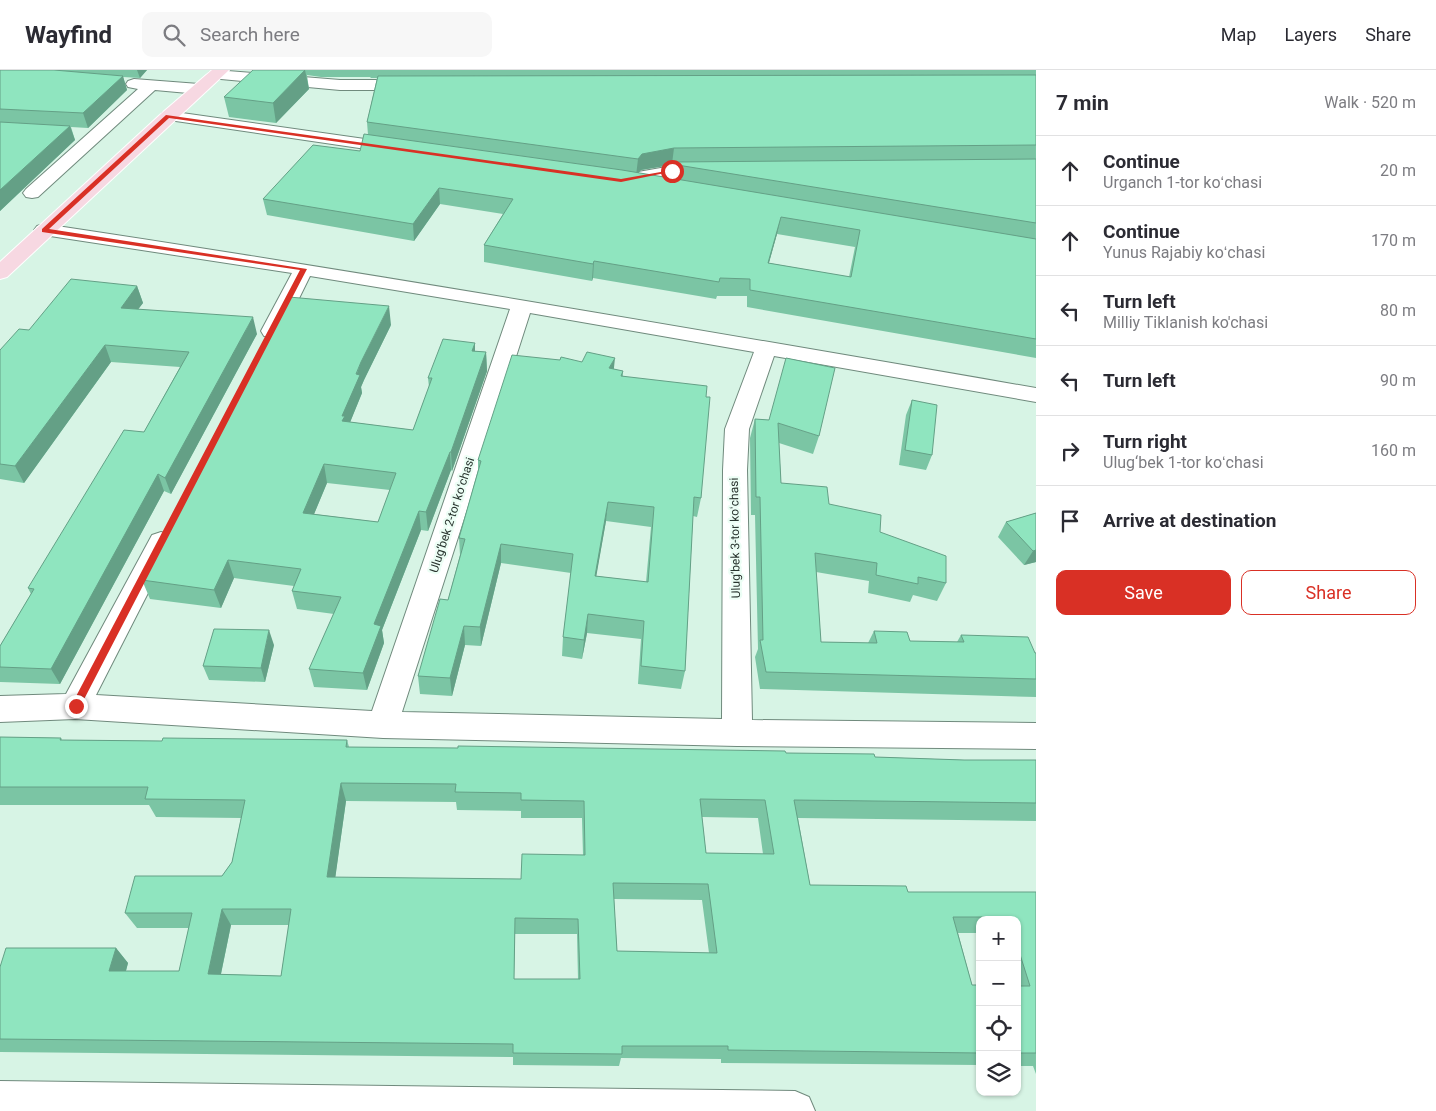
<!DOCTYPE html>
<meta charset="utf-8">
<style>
:root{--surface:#fff;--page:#f7f7f7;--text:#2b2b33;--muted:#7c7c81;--line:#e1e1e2;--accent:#d93025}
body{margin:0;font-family:Roboto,sans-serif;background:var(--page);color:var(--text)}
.controls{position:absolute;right:15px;bottom:15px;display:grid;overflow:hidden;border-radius:10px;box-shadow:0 1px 4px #0004}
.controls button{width:45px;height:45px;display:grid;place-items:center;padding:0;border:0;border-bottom:1px solid var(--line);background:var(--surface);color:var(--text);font:25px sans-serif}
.stop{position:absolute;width:15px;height:15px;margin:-11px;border:4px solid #d93025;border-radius:50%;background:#fff}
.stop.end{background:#d93025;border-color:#fff;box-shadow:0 1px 5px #0008}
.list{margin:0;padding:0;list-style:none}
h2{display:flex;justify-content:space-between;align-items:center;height:65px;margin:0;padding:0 20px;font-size:21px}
h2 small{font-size:16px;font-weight:400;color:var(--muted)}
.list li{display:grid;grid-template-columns:32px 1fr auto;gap:15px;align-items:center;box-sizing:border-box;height:70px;padding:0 20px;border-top:1px solid var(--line)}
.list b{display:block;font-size:19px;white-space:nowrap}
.list p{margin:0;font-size:16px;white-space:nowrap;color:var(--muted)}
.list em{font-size:16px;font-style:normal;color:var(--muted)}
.actions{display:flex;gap:10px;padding:15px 20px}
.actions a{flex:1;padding:11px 0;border:1px solid var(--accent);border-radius:10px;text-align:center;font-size:18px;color:var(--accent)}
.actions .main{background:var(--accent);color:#fff}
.icon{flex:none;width:28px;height:28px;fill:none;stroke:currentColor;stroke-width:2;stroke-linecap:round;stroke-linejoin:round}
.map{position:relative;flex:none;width:1036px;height:1041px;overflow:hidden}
header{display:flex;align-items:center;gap:30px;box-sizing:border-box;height:70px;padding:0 25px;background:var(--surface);border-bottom:1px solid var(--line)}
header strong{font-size:24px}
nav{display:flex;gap:28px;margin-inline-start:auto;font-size:18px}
.search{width:350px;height:45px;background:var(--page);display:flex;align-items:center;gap:12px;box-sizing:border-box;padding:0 18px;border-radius:10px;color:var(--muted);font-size:19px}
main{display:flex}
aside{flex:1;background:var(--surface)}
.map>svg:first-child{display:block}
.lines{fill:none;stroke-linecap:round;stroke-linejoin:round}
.minor-casing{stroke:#708a7d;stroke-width:2}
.major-casing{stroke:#fff;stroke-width:2}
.minor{fill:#fff;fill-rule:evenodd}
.major{fill:#f7d8e2;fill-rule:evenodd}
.wall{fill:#7bc5a4;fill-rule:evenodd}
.shaded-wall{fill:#64a086}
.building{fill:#8fe5bf;stroke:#64a086;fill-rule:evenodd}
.route{fill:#d93025}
.labels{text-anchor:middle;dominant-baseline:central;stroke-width:4.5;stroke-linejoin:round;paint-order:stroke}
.street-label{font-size:12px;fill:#29352f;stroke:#ecfef5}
</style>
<header>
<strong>Wayfind</strong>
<div class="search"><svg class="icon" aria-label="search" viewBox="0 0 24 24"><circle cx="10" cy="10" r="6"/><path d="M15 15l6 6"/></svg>Search here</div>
<nav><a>Map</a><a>Layers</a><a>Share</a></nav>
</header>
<main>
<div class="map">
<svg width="1036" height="1041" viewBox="0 0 1036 1041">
<rect width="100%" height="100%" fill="#d7f4e5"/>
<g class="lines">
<defs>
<path id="minor" d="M215,0L340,10H413L419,12L421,15L419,18L413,20H340L210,8L207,5L210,2Z
M134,9L199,14L205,16L207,19L205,22L199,24L155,20L38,127L32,128L26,127L23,123L26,119L138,19L128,17L126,14L128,11Z
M168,41L400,74L406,75L409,79L406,83L400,84L162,49L160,46L162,43Z
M672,96L707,97L710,101L707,105L672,106L621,115L615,114L612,110L615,106L621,105Z
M44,154C376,204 706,261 1036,318V332L774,286L749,359L747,400L752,650L1036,653V679L737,676L383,668L75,649L0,652V626L66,624L152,465L161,462L170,465L174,472L96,625L372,641L510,239L310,206L283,261L280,266L272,267L264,266L261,261L292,203L37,164L34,160L37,156ZM530,243L754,282L725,359L723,400L722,649L402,642Z
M0,1011L795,1021L809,1027L815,1041H0Z"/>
<path id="major" d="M212,0H229L7,207L0,209V192L162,43Z"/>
</defs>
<!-- minor casing -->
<use href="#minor" class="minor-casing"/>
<!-- major casing -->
<use href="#major" class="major-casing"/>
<!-- minor -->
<use href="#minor" class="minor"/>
<!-- major -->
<use href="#major" class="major"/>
</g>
<!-- wall -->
<path class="wall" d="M0,0H147L140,8L123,7L127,20L88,58L71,57L75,70L0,141Z
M266,0H1036V288L747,237V226H717L716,229L593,208L592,211L484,192V175L503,144L440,134L414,171L267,145L263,129L360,81L368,65L367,52L377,8H371L370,7H321L307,5L309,19L276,53L229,47L224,27ZM665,96L663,107L638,103L641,100ZM777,164L855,177L849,207L769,193Z
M137,216L143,233L138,239L257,264L171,424L164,421L60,614L0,612V576L31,524L28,518L144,362L180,297L111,292L24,413L0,409V280L29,260Z
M391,255L364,310L361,317L362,323L350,352L413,360L429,317L428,308L475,273V281L486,282L487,301L452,401L451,400L428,461L421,460L382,560L384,573L367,620L314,617L309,599L334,544L297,539L292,521L294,516L234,508L221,538L150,529L142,510ZM327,413L390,420L378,452L314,444Z
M560,290L623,301V306L706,327L701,428L697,447L693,446L685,601L681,619L638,614L641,569L587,563L582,589L562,586L563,567L571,503L501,493L481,576L465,575L452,626L420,624L418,606L448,530L460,485L459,468L478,400V390ZM606,451L651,457L646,512L596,506Z
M912,330L932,385L926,400L899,395L906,345Z
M755,349L769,350L819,366L813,384L779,373L781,413L829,434L880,462L946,513L937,531L913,525L910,532L868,523L869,511L816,502L821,572L868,573L874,561L910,571L957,572L961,565L1036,583V627L760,619L755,587L758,579L755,445H751L750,368Z
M1036,443V492L1024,495L998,467L1006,452Z
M274,575L265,612L209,610L203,596Z
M0,667L61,668L62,670L162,671L347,670L349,677L786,683L875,687L964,690H1036V751L798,748L810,815L908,822H1036V1004L1033,996H1017V850H980V863H958L972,915H980V995L721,993V989L621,988L619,996L513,995V987L0,982V897L116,878L128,893L126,901H179L189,858H137L125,843L222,806L232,792L241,748L156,747L149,735H0ZM346,731L456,732L457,740L521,741V748H582L583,785L521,809L335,808ZM702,747L758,748L763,784L706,783ZM614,829L702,830L709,883L617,881ZM231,855H289L281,906L221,904ZM515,864H577L578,909H514Z"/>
<!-- shaded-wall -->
<path class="shaded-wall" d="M137,0H147L140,8Z
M305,0L309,19L276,53L273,33Z
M123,6L127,20L88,58L83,43Z
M70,56L75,70L0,141V120Z
M674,78L672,94L665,93V96L641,100L636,106L638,89L642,84Z
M439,118L440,134L414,171L413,154Z
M781,147L777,164L764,210L768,193Z
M594,191L593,208L592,211L593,194Z
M137,216L143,233L127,254L121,238Z
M389,236L391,255L364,310L361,317L362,323L347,360L346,370L342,346L361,292Z
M253,247L257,264L171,424L165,408Z
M475,273V291L472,281Z
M105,275L111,292L24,413L15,396Z
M486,282L487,301L452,401L451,382Z
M615,288L613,307L609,298Z
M450,382L451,400L428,461L426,442Z
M324,394L327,413L307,461L303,443Z
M158,404L164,421L60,614L51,599Z
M608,432L606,451L593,525L595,506Z
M419,441L421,460L382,560L384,573L367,620L363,603L374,554Z
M501,474V493L481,576L480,557Z
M1036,480V492L1024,495L1033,481Z
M228,490L234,508L221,538L214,520Z
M588,544L587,563L582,589L584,570Z
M464,556L465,575L452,626L450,608Z
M269,560L274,575L265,612L261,598Z
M341,713L346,731L333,824L327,807Z
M222,839L231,855L218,918L208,904Z
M116,878L128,893L122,915L109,901Z"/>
<!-- building -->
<path class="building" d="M0,0H54L123,6L83,43L0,39Z
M253,0H305L273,33L224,27Z
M1036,5V75L674,78L642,84L638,89L367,52L378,6Z
M0,52L70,56L0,120Z
M364,64L622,100L1036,169V269L750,220V209L720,208L719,212L594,191L593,194L484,175L513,129L439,118L413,154L263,129L313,75L360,81ZM781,147L860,160L851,207L768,193Z
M1036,89V153L665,93L674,92Z
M71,209L137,216L121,238L253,247L165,408L158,404L51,599L0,597V576L34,519L28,518L124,360L144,362L189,282L105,275L15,396L0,394V280L19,259L29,260Z
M289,227L389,236L361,292L356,304L360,305L342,346H345L342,351L413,360L432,308H428L443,269L475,273L472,281L486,282L451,382H450L426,442L419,441L374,554L381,556L363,603L309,599L341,527L292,521L301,499L228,490L214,520L142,510L150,490ZM324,394L396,403L378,452L303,443Z
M587,282L615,288L609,298L623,301L621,306L707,316L706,327H710L701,428L694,427L685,601L641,596L644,551L588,544L584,570L563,567L573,484L501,474L480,557L464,556L450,608L418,606L440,529L448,530L465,469L459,468L481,391L478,390L512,285L560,290L561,287L582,292ZM608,432L654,437L648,512L595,506Z
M786,288L835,298L819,366L778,353L781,413L827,417L829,434L881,445L880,462L946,486V513L918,507V514L876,505L877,493L815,483L821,572L877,573L874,561L907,562L910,571L964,572L961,565L1028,567L1035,583H1036V609L766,602L760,570H763L760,427H756L755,349L769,350Z
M912,330L937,335L932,385L905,380Z
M1036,443V480L1033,481L1006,452Z
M214,559L269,560L261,598L203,596Z
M0,667L61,668L60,670L162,671L163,668L347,670L346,677L458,678V676L785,681L786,683L874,684L875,687L964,690H1036V733L794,730L810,815L906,816L908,822H1036V983H1017V916H1030L1017,875V850H1009V847H953L972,915H980V983L728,980V976H622V984L513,983V974L0,969V897L6,878H116L109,901H179L192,843H125L135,806H222L232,792L245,730L145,729L148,717H0ZM341,713L456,714L455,722L521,723V730L584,731L585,785L522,784L521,809L327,807ZM700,729L765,730L774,784L706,783ZM613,813L708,814L717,883L617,881ZM222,839H291L281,906L208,904ZM515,848L578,849L580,909H514Z"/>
<!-- route -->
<path class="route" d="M166,45L621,109L672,100L675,101L621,112L169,48L49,159L307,199L79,639L76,640L71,636L72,634L300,200L42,162V159Z"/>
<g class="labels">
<!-- street labels -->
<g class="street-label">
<text transform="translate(452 445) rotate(-72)">Ulug‘bek 2-tor koʻchasi</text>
<text transform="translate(735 468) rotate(-91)">Ulug‘bek 3-tor koʻchasi</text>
</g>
</g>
</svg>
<div class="controls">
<button>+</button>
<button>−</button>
<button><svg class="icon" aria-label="locate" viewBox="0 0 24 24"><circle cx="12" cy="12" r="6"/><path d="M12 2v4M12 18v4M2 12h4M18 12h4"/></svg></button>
<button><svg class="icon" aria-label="layers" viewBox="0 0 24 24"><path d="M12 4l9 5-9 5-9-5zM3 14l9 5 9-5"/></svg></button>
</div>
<div class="stop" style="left:672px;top:101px"></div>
<div class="stop end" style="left:76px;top:636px"></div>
</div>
<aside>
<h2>7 min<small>Walk · 520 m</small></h2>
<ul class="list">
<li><svg class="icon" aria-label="ahead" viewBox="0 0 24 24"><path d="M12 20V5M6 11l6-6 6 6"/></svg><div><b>Continue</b><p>Urganch 1-tor koʻchasi</p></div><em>20 m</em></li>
<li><svg class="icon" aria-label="ahead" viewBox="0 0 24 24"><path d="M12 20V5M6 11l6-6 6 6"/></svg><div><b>Continue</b><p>Yunus Rajabiy koʻchasi</p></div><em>170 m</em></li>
<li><svg class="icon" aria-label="left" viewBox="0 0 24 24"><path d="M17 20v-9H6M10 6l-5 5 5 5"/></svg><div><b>Turn left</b><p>Milliy Tiklanish ko'chasi</p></div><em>80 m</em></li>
<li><svg class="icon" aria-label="left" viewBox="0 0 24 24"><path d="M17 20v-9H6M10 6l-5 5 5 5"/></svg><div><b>Turn left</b></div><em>90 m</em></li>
<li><svg class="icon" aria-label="right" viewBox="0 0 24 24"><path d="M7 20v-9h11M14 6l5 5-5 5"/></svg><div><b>Turn right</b><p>Ulug‘bek 1-tor koʻchasi</p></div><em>160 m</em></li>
<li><svg class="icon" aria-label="arrive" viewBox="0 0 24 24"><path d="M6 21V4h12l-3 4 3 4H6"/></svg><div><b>Arrive at destination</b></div></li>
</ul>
<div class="actions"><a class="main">Save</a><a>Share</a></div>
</aside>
</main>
